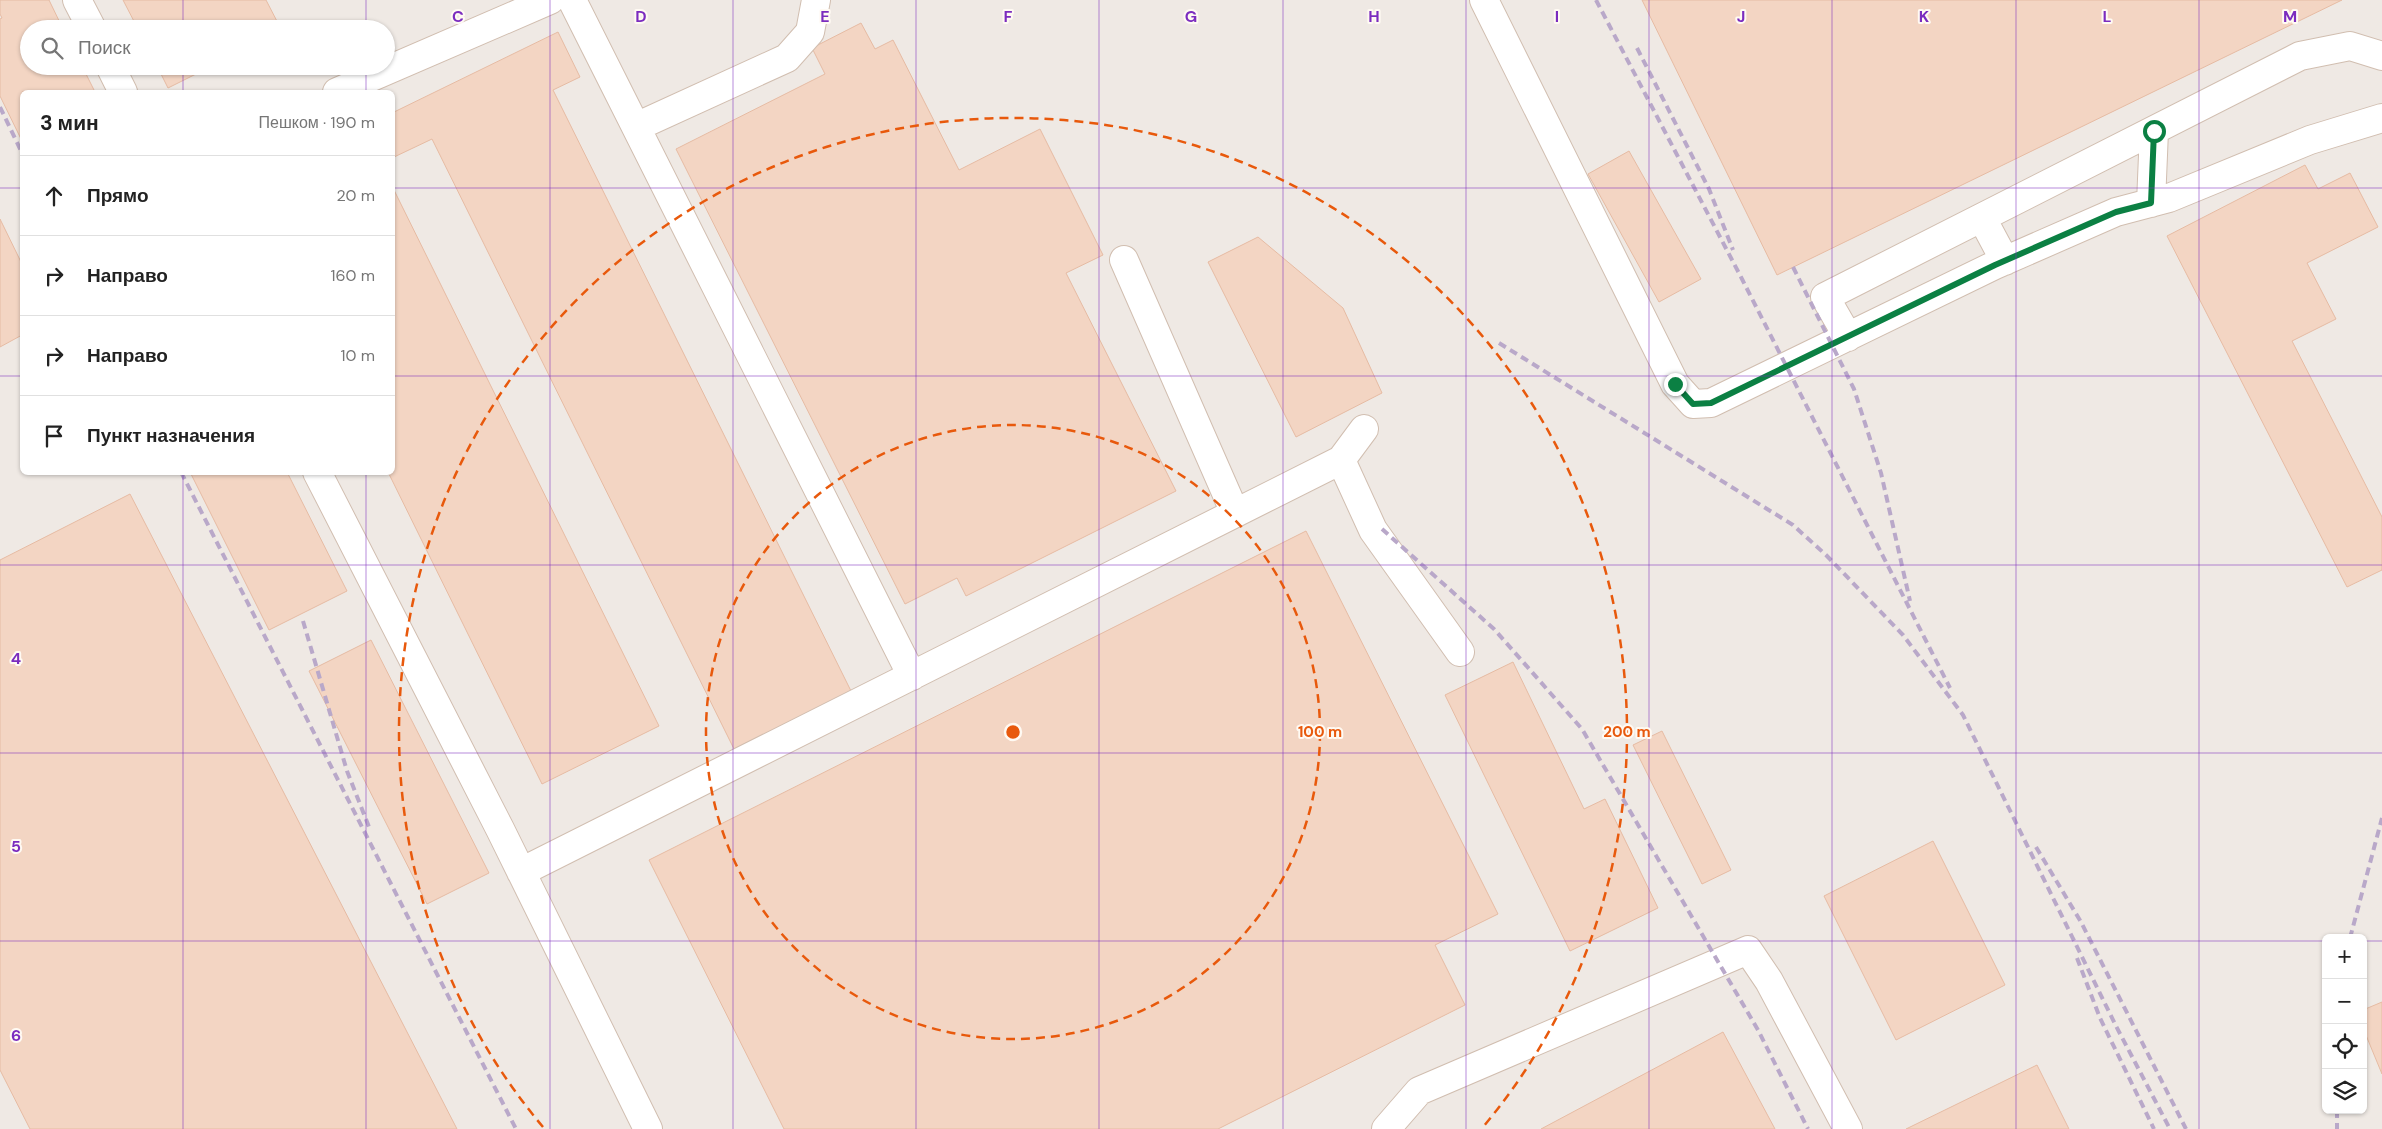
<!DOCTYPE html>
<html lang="ru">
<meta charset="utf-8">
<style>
:root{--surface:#fff;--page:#f2f2f2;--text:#222;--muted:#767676;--line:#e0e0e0}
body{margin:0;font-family:"DM Sans",sans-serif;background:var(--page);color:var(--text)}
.controls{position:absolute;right:15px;bottom:15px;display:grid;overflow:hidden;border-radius:8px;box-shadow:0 1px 4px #0004}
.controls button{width:45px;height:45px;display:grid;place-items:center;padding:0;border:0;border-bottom:1px solid var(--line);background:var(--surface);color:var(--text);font:25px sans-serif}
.stop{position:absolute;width:15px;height:15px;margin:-11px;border:4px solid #0b8043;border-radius:50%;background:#fff}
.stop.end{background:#0b8043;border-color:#fff;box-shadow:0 1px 5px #0008}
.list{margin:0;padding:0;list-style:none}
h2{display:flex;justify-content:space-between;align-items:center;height:65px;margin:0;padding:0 20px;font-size:21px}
h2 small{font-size:16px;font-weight:400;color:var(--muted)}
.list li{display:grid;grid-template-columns:32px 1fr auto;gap:15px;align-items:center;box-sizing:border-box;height:80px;padding:0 20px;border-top:1px solid var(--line)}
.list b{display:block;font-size:19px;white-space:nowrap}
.list em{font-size:16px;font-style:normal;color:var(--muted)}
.icon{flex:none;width:28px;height:28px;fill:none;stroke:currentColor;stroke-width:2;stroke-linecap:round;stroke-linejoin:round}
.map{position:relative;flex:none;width:2382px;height:1129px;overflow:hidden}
.search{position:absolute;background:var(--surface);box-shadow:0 1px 4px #0004;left:20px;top:20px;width:375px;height:55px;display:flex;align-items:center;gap:12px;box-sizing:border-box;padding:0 18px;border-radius:28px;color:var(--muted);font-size:19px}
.panel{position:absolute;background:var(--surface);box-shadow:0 1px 4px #0004;left:20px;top:90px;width:375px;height:385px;border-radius:8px}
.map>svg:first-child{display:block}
.industrial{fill:#efe9e4;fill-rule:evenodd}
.building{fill:#f3d5c3;stroke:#e6bba3}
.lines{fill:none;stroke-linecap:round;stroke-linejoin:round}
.minor-casing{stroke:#d1beb0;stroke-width:30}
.minor{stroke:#fff;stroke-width:28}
.rail{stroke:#b9a8c9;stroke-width:4;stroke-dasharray:8 5;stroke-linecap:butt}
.route{stroke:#0b8043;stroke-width:6}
.grid{fill:none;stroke:#7b2cbf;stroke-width:1;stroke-opacity:0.55}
.ring{fill:none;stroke:#e8590c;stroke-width:2.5;stroke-dasharray:9 6}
.grid-label{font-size:16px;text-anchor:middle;font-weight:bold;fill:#7b2cbf;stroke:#fffaf3;stroke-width:4;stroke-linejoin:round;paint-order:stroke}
.centre{fill:#e8590c;stroke:#fffaf3;stroke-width:2.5}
.ring-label{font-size:15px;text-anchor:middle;font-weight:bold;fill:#e8590c;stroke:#fffaf3;stroke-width:4;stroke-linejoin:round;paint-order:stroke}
</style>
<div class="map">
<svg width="2382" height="1129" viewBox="0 0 2382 1129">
<rect width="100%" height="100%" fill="#fdf6ec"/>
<!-- industrial -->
<path class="industrial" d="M0,0H2382V1129H0ZM29,29H386V66H29ZM22,92H392V472H22ZM2326,938H2363V1110H2326Z"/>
<!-- building -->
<path class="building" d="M0,0H49L63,29H29V66H82L95,92H22V141L0,96V19L2,18L0,14Z
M123,0H266L281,29H138Z
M1642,0H2342L1777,275Z
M861,23L875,49L893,40L959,170L1040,129L1103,255L1066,273L1176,491L966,596L957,578L905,604L676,149L825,74L812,48Z
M558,32L580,77L553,90L851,691L734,749L432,139L392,158V113Z
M157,66H212L168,88Z
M1629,151L1701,279L1659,302L1588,174Z
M2305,165L2318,189L2350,173L2378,227L2307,263L2336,319L2292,341L2382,517V570L2347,587L2167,236Z
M392,186L659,726L542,784L388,472H392Z
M0,219L22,264V335L0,347Z
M1258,237L1343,308L1382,393L1296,437L1208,262Z
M190,472H287L347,591L269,630Z
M130,494L457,1129H30L0,1070V560Z
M1306,531L1498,914L1435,945L1465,1005L1218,1129H784L649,860Z
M371,640L489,873L427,904L309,671Z
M1513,662L1584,809L1605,799L1658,908L1570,951L1445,695Z
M1662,731L1731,870L1702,884L1633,745Z
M1933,841L2005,985L1896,1040L1824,896Z
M2382,1002V1074L2363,1028V1010Z
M1723,1032L1775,1129H1541Z
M2037,1065L2069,1129H1906Z"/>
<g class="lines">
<defs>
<path id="minor" d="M77,0L92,29
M572,0L912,676
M1484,0L1675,384L1693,404L1711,403L1995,265L2116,212L2169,198L2310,140L2382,118
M110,66L123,92
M337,92L550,0
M636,127L787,58L810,32L816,0
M2151,203L2154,131
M1982,218L2005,261
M1124,260L1235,513
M1848,337L1825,297L2300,56L2350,46L2382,56
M1341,460L1364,429
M317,472L500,829L648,1129
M521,872L1341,460L1373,530L1460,652
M1386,1129L1419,1091L1748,950L1769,981L1848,1129"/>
</defs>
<!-- minor casing -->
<use href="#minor" class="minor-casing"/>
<!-- minor -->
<use href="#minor" class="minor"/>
<!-- rail -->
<path class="rail" d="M1596,0L1742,279L1950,688
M1637,48L1709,189L1733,250
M0,107L22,153
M1793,267L1854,389L1881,473L1910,601
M1499,343L1793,525L1826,555L1903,635L1963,715L2116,1026L2170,1129
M181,472L516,1129
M1382,529L1494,629L1582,729L1758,1030L1808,1129
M303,621L347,771L369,827
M2036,847L2081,922L2186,1129
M2350,938L2382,818
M2077,958L2100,1018L2154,1129
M2337,1110V1129"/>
</g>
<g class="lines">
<!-- route -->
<path class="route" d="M1675,384L1693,404L1711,403L1995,265L2116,212L2151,203L2154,131"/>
</g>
<!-- grid -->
<path class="grid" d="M183,0V29M366,0V29M550,0V1129M733,0V1129M916,0V1129M1099,0V1129M1283,0V1129M1466,0V1129M1649,0V1129M1832,0V1129M2016,0V1129M2199,0V1129M183,66V92M366,66V92M0,188H22M392,188H2382M0,376H22M392,376H2382M183,472V1129M366,472V1129M0,565H2382M0,753H2382M0,941H2326M2363,941H2382"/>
<!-- distance rings -->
<g class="ring">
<circle cx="1013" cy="732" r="307"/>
<path d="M543 1127A614 614 0 1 1 1483 1127"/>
</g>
<g class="grid-label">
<text x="458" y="22">C</text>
<text x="641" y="22">D</text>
<text x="825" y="22">E</text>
<text x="1008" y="22">F</text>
<text x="1191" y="22">G</text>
<text x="1374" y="22">H</text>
<text x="1557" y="22">I</text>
<text x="1741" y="22">J</text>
<text x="1924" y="22">K</text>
<text x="2107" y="22">L</text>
<text x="2290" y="22">M</text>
<text x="16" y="664">4</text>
<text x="16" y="852">5</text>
<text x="16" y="1041">6</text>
</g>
<circle cx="1013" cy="732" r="8" class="centre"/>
<g class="ring-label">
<text x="1320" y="737">100 m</text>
<text x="1627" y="737">200 m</text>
</g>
</svg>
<div class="controls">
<button>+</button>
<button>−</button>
<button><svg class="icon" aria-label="locate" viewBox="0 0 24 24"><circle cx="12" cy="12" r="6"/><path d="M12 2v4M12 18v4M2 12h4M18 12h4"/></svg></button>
<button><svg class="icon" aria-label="layers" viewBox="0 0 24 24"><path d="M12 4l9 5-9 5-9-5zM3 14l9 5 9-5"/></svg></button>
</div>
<div class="stop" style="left:2154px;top:131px"></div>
<div class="stop end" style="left:1675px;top:384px"></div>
<div class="search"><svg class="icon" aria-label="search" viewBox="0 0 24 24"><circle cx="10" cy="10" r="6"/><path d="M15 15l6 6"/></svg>Поиск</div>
<section class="panel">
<h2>3 мин<small>Пешком · 190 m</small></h2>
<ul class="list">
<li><svg class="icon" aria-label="ahead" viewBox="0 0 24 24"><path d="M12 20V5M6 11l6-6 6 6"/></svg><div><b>Прямо</b></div><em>20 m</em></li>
<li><svg class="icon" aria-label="right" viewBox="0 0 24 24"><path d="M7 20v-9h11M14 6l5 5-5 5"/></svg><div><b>Направо</b></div><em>160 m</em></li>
<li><svg class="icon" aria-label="right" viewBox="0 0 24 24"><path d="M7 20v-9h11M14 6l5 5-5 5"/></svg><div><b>Направо</b></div><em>10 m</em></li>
<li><svg class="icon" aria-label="arrive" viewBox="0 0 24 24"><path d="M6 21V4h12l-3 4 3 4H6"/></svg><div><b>Пункт назначения</b></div></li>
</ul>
</section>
</div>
